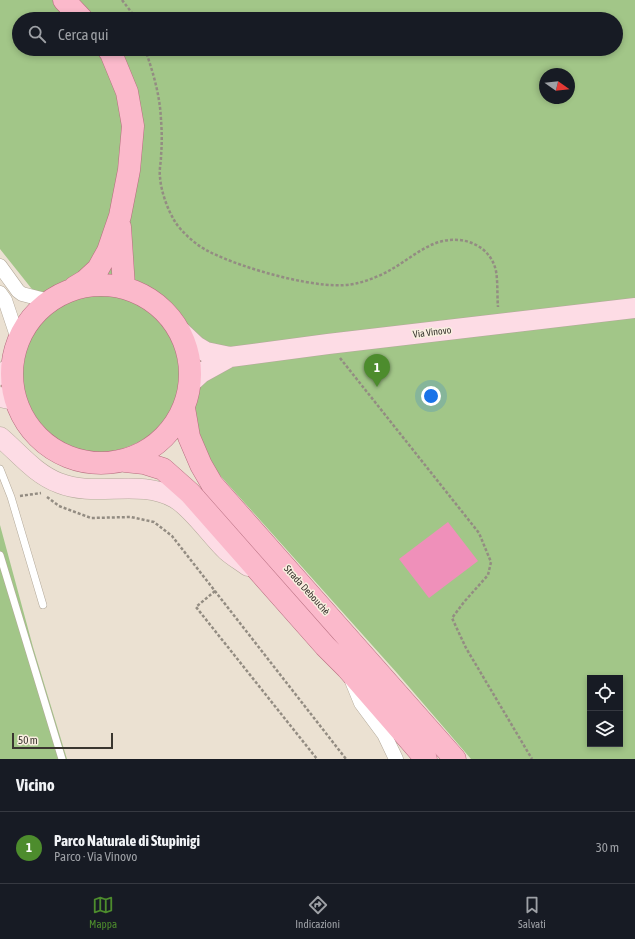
<!DOCTYPE html>
<html lang="it">
<meta charset="utf-8">
<style>
:root{--surface:#171b24;--page:#242831;--text:#f1f3f6;--muted:#9ea1a6;--line:#363941;--accent:#4d8c2d}
body{margin:0;font-family:"Asap Condensed",sans-serif;background:var(--page);color:var(--text)}
.controls{position:absolute;right:12px;bottom:12px;display:grid;overflow:hidden;border-radius:0px;box-shadow:0 2px 6px #0003}
.controls button{width:36px;height:36px;display:grid;place-items:center;padding:0;border:0;border-bottom:1px solid var(--line);background:var(--surface);color:var(--text);font:20px sans-serif}
.compass{position:absolute;left:539px;top:68px;width:36px;height:36px;border-radius:50%;background:var(--surface);box-shadow:0 2px 6px #0003;rotate:104deg}
.scale{position:absolute;left:12px;bottom:10px;width:101px;box-sizing:border-box;padding-left:4px;border:2px solid #3a3630;border-top:0;font-size:11px;line-height:14px;white-space:nowrap;color:#3a3630;-webkit-text-stroke:3px #f8eedf;paint-order:stroke}
.you{position:absolute;left:431px;top:396px;width:14px;height:14px;margin:-10px;border:3px solid #fff;border-radius:50%;background:#1a73e8;box-shadow:0 0 0 6px #1a73e833}
.badge{display:grid;place-items:center;width:26px;height:26px;border-radius:50%;background:var(--accent);color:#fff;font-size:13px;font-weight:700}
.pin{position:absolute;translate:-50% -33px;filter:drop-shadow(0 1px 2px #0008)}
.pin::after{content:'';position:absolute;top:21px;width:14px;height:12px;background:inherit;clip-path:polygon(0 0,100% 0,50% 100%)}
.list{margin:0;padding:0;list-style:none}
h2{display:flex;justify-content:space-between;align-items:center;height:52px;margin:0;padding:0 16px;font-size:17px}
h2 small{font-size:13px;font-weight:400;color:var(--muted)}
.list li{display:grid;grid-template-columns:26px 1fr auto;gap:12px;align-items:center;box-sizing:border-box;height:72px;padding:0 16px;border-top:1px solid var(--line)}
.list b{display:block;font-size:15px;white-space:nowrap}
.list p{margin:0;font-size:13px;white-space:nowrap;color:var(--muted)}
.list em{font-size:13px;font-style:normal;color:var(--muted)}
.icon{flex:none;width:22px;height:22px;fill:none;stroke:currentColor;stroke-width:2;stroke-linecap:round;stroke-linejoin:round}
.map{position:relative;flex:none;width:635px;height:759px;overflow:hidden}
.search{position:absolute;background:var(--surface);box-shadow:0 2px 6px #0003;left:12px;right:12px;top:12px;height:44px;display:flex;align-items:center;gap:10px;box-sizing:border-box;padding:0 14px;border-radius:22px;color:var(--muted);font-size:15px}
.sheet{height:124px;background:var(--surface)}
nav{display:flex;justify-content:space-around;align-items:center;box-sizing:border-box;height:56px;border-top:1px solid var(--line);background:var(--surface);font-size:11px;color:var(--muted)}
nav a{display:grid;justify-items:center;gap:2px}
nav .on{color:var(--accent)}
.map>svg:first-child{display:block}
.green{fill:#a2c688;fill-rule:evenodd}
.building{fill:#ef90ba}
.lines{fill:none;stroke-linecap:round;stroke-linejoin:round}
.lane-casing{stroke:#b3a99a;stroke-width:8}
.street-casing{stroke:#b3a99a;stroke-width:15}
.secondary-casing{stroke:#b3a99a;stroke-width:21}
.primary-casing{stroke:#b66d7f;stroke-width:23}
.path{stroke:#938c82;stroke-width:2.5;stroke-dasharray:3 2;stroke-linecap:butt}
.lane{stroke:#fff;stroke-width:7}
.street{stroke:#fff;stroke-width:14}
.secondary{stroke:#fddce5;stroke-width:20}
.primary{stroke:#fbb9cb;stroke-width:22}
.labels{text-anchor:middle;dominant-baseline:central;stroke-width:3;stroke-linejoin:round;paint-order:stroke}
.street-label{font-size:10px;fill:#3a3630;stroke:#f8eedf}
</style>
<div class="map">
<svg width="635" height="759" viewBox="0 0 635 759">
<rect width="100%" height="100%" fill="#ebe1d2"/>
<!-- green -->
<path class="green" d="M0,0H635V759H471L397,673L217,472L160,425C151,436 137,444 124,448C62,470 6,411 26,349C30,335 39,322 51,313L0,249ZM19,19H616V49H19ZM545,74H569V98H545ZM590,678H620V744H590Z
M0,525L33,647L67,759H0Z"/>
<!-- building -->
<path class="building" d="M448,522L478,561L429,598L399,559Z"/>
<g class="lines">
<defs>
<path id="lane" d="M0,469L11,497L43,605
M0,555L62,759"/>
<path id="street" d="M0,266L18,291L22,294L49,301
M0,293L5,300L18,339
M352,681L361,703L384,734L396,759"/>
<path id="secondary" d="M179,330L196,346L206,352L230,357L328,344L635,308
M0,375L11,367
M190,383L201,373L230,357
M0,397L14,400
M0,437C19,453 35,474 59,483C96,498 139,478 175,498C191,507 210,534 224,548C230,555 240,560 248,566"/>
<path id="primary" d="M64,0L82,19
M120,227L124,287
M12 374a89 89 0 1 1 178 0a89 89 0 1 1-178 0Z
M75,287L85,281L98,269L108,251L120,216L129,170L133,126L127,92L111,53L108,49
M184,408L189,437L201,465L212,484L455,759
M125,461L144,463L163,469L190,493L325,646L347,668L426,759"/>
</defs>
<!-- lane casing -->
<use href="#lane" class="lane-casing"/>
<!-- street casing -->
<use href="#street" class="street-casing"/>
<!-- secondary casing -->
<use href="#secondary" class="secondary-casing"/>
<!-- primary casing -->
<use href="#primary" class="primary-casing"/>
<!-- path -->
<path class="path" d="M122,0L132,13L134,19
M145,49C153,72 160,95 161,120C162,132 162,144 161,156C161,163 159,170 160,177C161,191 167,208 174,220C181,232 197,246 210,252C241,268 325,293 358,283C370,280 382,275 392,269C406,261 420,249 436,243C461,234 490,244 496,271C498,283 497,296 498,307
M340,358L479,533L491,562L488,575L464,602L452,618L466,648L532,759
M20,496L41,493
M47,497L59,506L91,518L131,517L154,522L172,536L346,759
M215,591L196,607L317,759"/>
<!-- lane -->
<use href="#lane" class="lane"/>
<!-- street -->
<use href="#street" class="street"/>
<!-- secondary -->
<use href="#secondary" class="secondary"/>
<!-- primary -->
<use href="#primary" class="primary"/>
</g>
<g class="labels">
<!-- street labels -->
<g class="street-label">
<text transform="translate(432 332) rotate(-7)">Via Vinovo</text>
<text transform="translate(307 590) rotate(48)">Strada Debouchè</text>
</g>
</g>
</svg>
<div class="controls">
<button><svg class="icon" aria-label="locate" viewBox="0 0 24 24"><circle cx="12" cy="12" r="6"/><path d="M12 2v4M12 18v4M2 12h4M18 12h4"/></svg></button>
<button><svg class="icon" aria-label="layers" viewBox="0 0 24 24"><path d="M12 4l9 5-9 5-9-5zM3 14l9 5 9-5"/></svg></button>
</div>
<svg class="compass" viewBox="-18 -18 36 36"><path d="M0-13l5 13h-10z" fill="#e53935"/><path d="M0 13l5-13h-10z" fill="#9ea1a6"/></svg>
<div class="scale">50 m</div>
<div class="you"></div>
<div class="pin badge" style="left:377px;top:387px">1</div>
<div class="search"><svg class="icon" aria-label="search" viewBox="0 0 24 24"><circle cx="10" cy="10" r="6"/><path d="M15 15l6 6"/></svg>Cerca qui</div>
</div>
<section class="sheet">
<h2>Vicino<small></small></h2>
<ul class="list">
<li><span class="badge">1</span><div><b>Parco Naturale di Stupinigi</b><p>Parco · Via Vinovo</p></div><em>30 m</em></li>
</ul>
</section>
<nav>
<a class="on"><svg class="icon" aria-label="map" viewBox="0 0 24 24"><path d="M3 6l6-2 6 2 6-2v14l-6 2-6-2-6 2zM9 4v14M15 6v14"/></svg>Mappa</a>
<a><svg class="icon" aria-label="directions" viewBox="0 0 24 24"><path d="M12 3l9 9-9 9-9-9zM9 14v-3h6M13 9l2 2-2 2"/></svg>Indicazioni</a>
<a><svg class="icon" aria-label="saved" viewBox="0 0 24 24"><path d="M7 4h10v16l-5-4-5 4z"/></svg>Salvati</a>
</nav>
